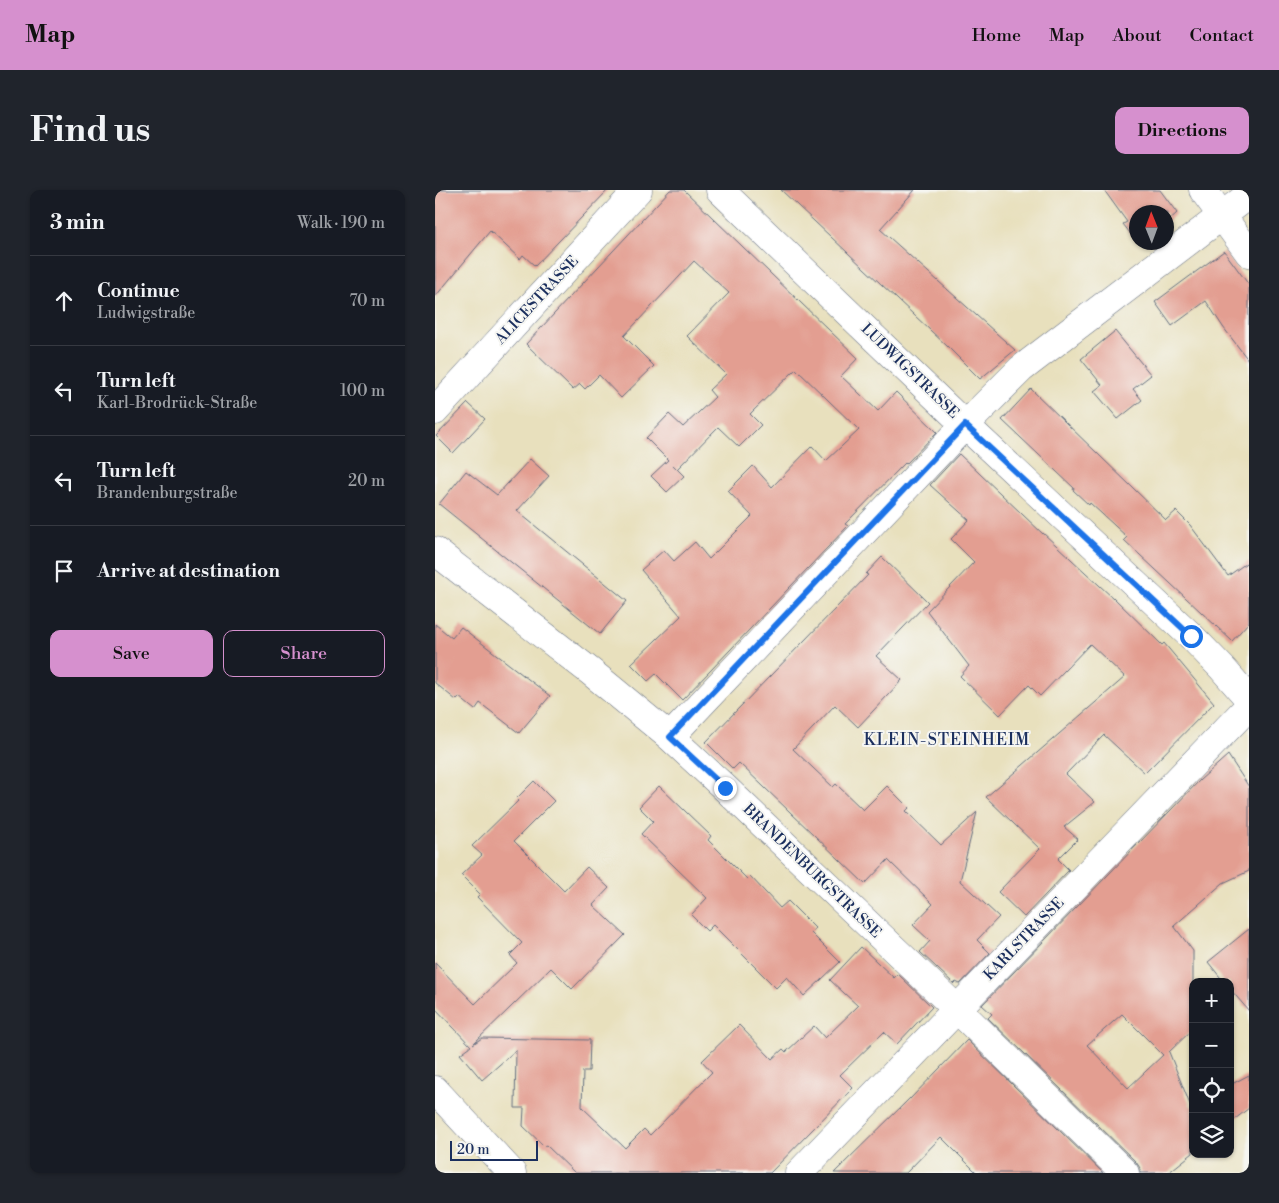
<!DOCTYPE html>
<meta charset="utf-8">
<style>
:root{--surface:#171b24;--page:#20242c;--text:#f1f3f6;--muted:#9ea1a6;--line:#363941;--accent:#d690ce}
body{margin:0;font-family:"Libre Bodoni",serif;background:var(--page);color:var(--text)}
.controls{position:absolute;right:15px;bottom:15px;display:grid;overflow:hidden;border-radius:10px;box-shadow:0 1px 4px #0004}
.controls button{width:45px;height:45px;display:grid;place-items:center;padding:0;border:0;border-bottom:1px solid var(--line);background:var(--surface);color:var(--text);font:25px sans-serif}
.compass{position:absolute;left:694px;top:15px;width:45px;height:45px;border-radius:50%;background:var(--surface);box-shadow:0 1px 4px #0004;rotate:359deg}
.scale{position:absolute;left:15px;bottom:12px;width:88px;box-sizing:border-box;padding-left:5px;border:2px solid #1b2f5e;border-top:0;font-size:14px;line-height:18px;white-space:nowrap;color:#1b2f5e;-webkit-text-stroke:4px #f6f6f2;paint-order:stroke}
.stop{position:absolute;width:15px;height:15px;margin:-11px;border:4px solid #1a73e8;border-radius:50%;background:#fff}
.stop.end{background:#1a73e8;border-color:#fff;box-shadow:0 1px 5px #0008}
.list{margin:0;padding:0;list-style:none}
h2{display:flex;justify-content:space-between;align-items:center;height:65px;margin:0;padding:0 20px;font-size:21px}
h2 small{font-size:16px;font-weight:400;color:var(--muted)}
.list li{display:grid;grid-template-columns:32px 1fr auto;gap:15px;align-items:center;box-sizing:border-box;height:90px;padding:0 20px;border-top:1px solid var(--line)}
.list b{display:block;font-size:19px;white-space:nowrap}
.list p{margin:0;font-size:16px;white-space:nowrap;color:var(--muted)}
.list em{font-size:16px;font-style:normal;color:var(--muted)}
.actions{display:flex;gap:10px;padding:15px 20px}
.actions a{flex:1;padding:11px 0;border:1px solid var(--accent);border-radius:10px;text-align:center;font-size:18px;color:var(--accent)}
.actions .main{background:var(--accent);color:#111}
.icon{flex:none;width:28px;height:28px;fill:none;stroke:currentColor;stroke-width:2;stroke-linecap:round;stroke-linejoin:round}
.map{position:relative;flex:none;width:814px;height:983px;overflow:hidden;border-radius:10px}
header{display:flex;align-items:center;gap:30px;box-sizing:border-box;height:70px;padding:0 25px;background:var(--accent);color:#111}
header strong{font-size:24px}
nav{display:flex;gap:28px;margin-inline-start:auto;font-size:18px}
.intro{display:flex;align-items:center;justify-content:space-between;box-sizing:border-box;height:120px;padding:0 30px}
h1{margin:0;font-size:35px}
.button{padding:12px 22px;border-radius:10px;background:var(--accent);color:#111;font-size:18px;font-weight:700}
main{display:flex;gap:30px;padding:0 30px}
aside{flex:1;background:var(--surface);border-radius:10px;box-shadow:0 1px 4px #0004}
.map>svg:first-child{display:block}
.building{fill:#e39e91;fill-rule:evenodd}
.lines{fill:none;stroke-linecap:round;stroke-linejoin:round}
.minor-casing{stroke:#636d7f;stroke-width:29}
.major-casing{stroke:#636d7f;stroke-width:29}
.minor{stroke:#fff;stroke-width:28}
.major{stroke:#fff;stroke-width:28}
.route{stroke:#1a73e8;stroke-width:6}
.labels{text-anchor:middle;dominant-baseline:central;stroke-width:4;stroke-linejoin:round;paint-order:stroke}
.street-label{font-size:15px;fill:#1b2f5e;stroke:#f6f6f2}
.neighbourhood-label{font-size:16px;letter-spacing:1px;fill:#1b2f5e;stroke:#f6f6f2}
</style>
<header>
<strong>Map</strong>
<nav><a>Home</a><a>Map</a><a>About</a><a>Contact</a></nav>
</header>
<div class="intro"><h1>Find us</h1><a class="button">Directions</a></div>
<main>
<aside>
<h2>3 min<small>Walk · 190 m</small></h2>
<ul class="list">
<li><svg class="icon" aria-label="ahead" viewBox="0 0 24 24"><path d="M12 20V5M6 11l6-6 6 6"/></svg><div><b>Continue</b><p>Ludwigstraße</p></div><em>70 m</em></li>
<li><svg class="icon" aria-label="left" viewBox="0 0 24 24"><path d="M17 20v-9H6M10 6l-5 5 5 5"/></svg><div><b>Turn left</b><p>Karl-Brodrück-Straße</p></div><em>100 m</em></li>
<li><svg class="icon" aria-label="left" viewBox="0 0 24 24"><path d="M17 20v-9H6M10 6l-5 5 5 5"/></svg><div><b>Turn left</b><p>Brandenburgstraße</p></div><em>20 m</em></li>
<li><svg class="icon" aria-label="arrive" viewBox="0 0 24 24"><path d="M6 21V4h12l-3 4 3 4H6"/></svg><div><b>Arrive at destination</b></div></li>
</ul>
<div class="actions"><a class="main">Save</a><a>Share</a></div>
</aside>
<div class="map">
<svg width="814" height="983" viewBox="0 0 814 983">
<rect width="100%" height="100%" fill="#f6f6f2"/>
<filter id="ink" filterUnits="userSpaceOnUse"><feTurbulence type="fractalNoise" baseFrequency=".02" numOctaves="2"/><feDisplacementMap in="SourceGraphic" scale="10" xChannelSelector="R" yChannelSelector="G"/><feConvolveMatrix kernelMatrix="1 2 1 2 8 2 1 2 1" color-interpolation-filters="sRGB"/></filter>
<filter id="wash" filterUnits="userSpaceOnUse"><feTurbulence type="fractalNoise" baseFrequency=".0096" numOctaves="4" result="noise"/><feDisplacementMap in="SourceGraphic" scale="20" xChannelSelector="R" yChannelSelector="G"/><feGaussianBlur stdDeviation="1.12" result="paint"/><feColorMatrix in="noise" values="0 0 0 0 0 0 0 0 0 0 0 0 0 0 0 0 0 1.4 0 .05"/><feComposite in="paint" operator="in"/></filter>
<g filter="url(#wash)">
<rect width="100%" height="100%" fill="#e8e0bd"/>
<g id="blocks">
<!-- building -->
<path class="building" d="M0,0H173L100,76L88,65L85,69L55,41L0,107Z
M235,0H249L423,168L406,186L443,221L461,202L502,242L471,274L470,273L410,334L413,336L276,480L247,510L221,484L213,491L196,474L246,426L206,380L229,360L239,371L260,352L274,369L317,326L293,301L318,276L337,297L377,256L391,271L424,240L361,179L315,224L326,235L304,257L283,237L242,279L238,275L249,286L232,302L216,286L233,270L211,248L234,224L248,237L280,207L274,200L291,184L252,146L294,103L259,71L189,146L219,176L186,208L164,185L150,199L145,194L138,200L91,154Z
M346,0H480L445,39L580,160L545,189L512,156Z
M669,0H725L742,23L732,32V22H702V52L688,34L692,32Z
M789,61L814,95V171L788,137L771,111L737,136L720,112Z
M680,141L716,185L698,199L707,210L683,229L659,201L667,195L646,169Z
M596,199L731,330L741,321L755,335L793,386L814,371V432L797,451L689,350L692,347L655,313L654,315L638,300L639,298L567,230Z
M33,213L50,229L18,263L1,246Z
M524,264L608,344V343L678,408V407L727,455L729,453L779,513L710,583L669,545L631,584L660,612L629,637L643,649L623,669L634,680L589,727L563,702L605,659L551,607L690,487L655,454L605,506L594,495L565,525L525,486L534,476L492,421L539,372L516,349L534,330L495,295Z
M95,269L114,286L82,321L192,411L165,444L4,314L31,281L62,305Z
M447,367L493,412L441,466L467,490L423,537L400,515L358,559L398,597L401,594L428,620L452,596L474,618L471,621L506,655L542,622L525,691L564,727L542,750L555,763L525,794L521,792L519,794L485,762L495,751L478,735L498,714L453,670L430,694L304,573L298,579L271,552L433,385L431,384Z
M0,434L17,448L26,437L115,506L84,543L45,513L40,520L24,507L21,510L0,493Z
M793,565L814,597V681L788,693L739,736L758,761V839L734,862L756,917L758,916V963L733,983H705V978L701,972L553,828L557,824L547,815L765,590ZM687,824L728,865L693,898L652,855Z
M99,591L119,611L79,651L129,701L152,677L174,698L158,715L190,745L137,799L116,778L38,854L47,848L155,850L154,881H148L147,917L190,958L209,939L215,945L277,882L267,871L304,835L337,869L348,859L351,862L379,836L390,848L423,816L395,790L426,757L459,788L463,784L497,817L462,854L449,842L405,885L418,898L335,983H140L111,955L109,956L88,936L89,918H80L81,860L47,890L25,864L36,856L0,818V773L40,814L82,773L75,765L87,753L42,707L45,704L26,685L47,665L37,656L83,611L81,609Z
M224,596L276,646L273,650L312,689L315,686L345,718L353,711L380,738L376,743L405,772L369,806L352,787L341,798L278,735L272,741L256,725L272,708L206,644L218,631L204,617Z
M814,739V821L795,799V792H789L773,772Z
M532,850L668,983H542L506,947L471,983H399L475,908V909Z
M814,885V918L795,933V895Z"/>
</g>
</g>
<g filter="url(#ink)">
<use href="#blocks" fill-opacity="0" stroke="#636d7f" stroke-width="1"/>
<g class="lines">
<defs>
<path id="minor" d="M768,0L814,63
M0,221L203,0
M0,361L156,482L235,547L290,598L522,819L690,983
M235,547L530,235L586,179L595,172L814,5
M0,900L77,983
M364,983L814,516"/>
<path id="major" d="M285,0L530,235L756,446L787,478L814,509"/>
</defs>
<!-- minor casing -->
<use href="#minor" class="minor-casing"/>
<!-- major casing -->
<use href="#major" class="major-casing"/>
<!-- minor -->
<use href="#minor" class="minor"/>
<!-- major -->
<use href="#major" class="major"/>
</g>
</g>
<g class="lines" filter="url(#ink)">
<!-- route -->
<path class="route" d="M290,598L235,547L530,235L756,446"/>
</g>
<g class="labels">
<!-- street labels -->
<g class="street-label">
<text transform="translate(102 110) rotate(-47)">ALICESTRASSE</text>
<text transform="translate(475 181) rotate(44)">LUDWIGSTRASSE</text>
<text transform="translate(377 681) rotate(44)">BRANDENBURGSTRASSE</text>
<text transform="translate(589 749) rotate(-46)">KARLSTRASSE</text>
</g>
<!-- neighbourhood labels -->
<g class="neighbourhood-label">
<text x="512" y="550">KLEIN-STEINHEIM</text>
</g>
</g>
</svg>
<div class="controls">
<button>+</button>
<button>−</button>
<button><svg class="icon" aria-label="locate" viewBox="0 0 24 24"><circle cx="12" cy="12" r="6"/><path d="M12 2v4M12 18v4M2 12h4M18 12h4"/></svg></button>
<button><svg class="icon" aria-label="layers" viewBox="0 0 24 24"><path d="M12 4l9 5-9 5-9-5zM3 14l9 5 9-5"/></svg></button>
</div>
<svg class="compass" viewBox="-18 -18 36 36"><path d="M0-13l5 13h-10z" fill="#e53935"/><path d="M0 13l5-13h-10z" fill="#9ea1a6"/></svg>
<div class="scale">20 m</div>
<div class="stop" style="left:756px;top:446px"></div>
<div class="stop end" style="left:290px;top:598px"></div>
</div>
</main>
